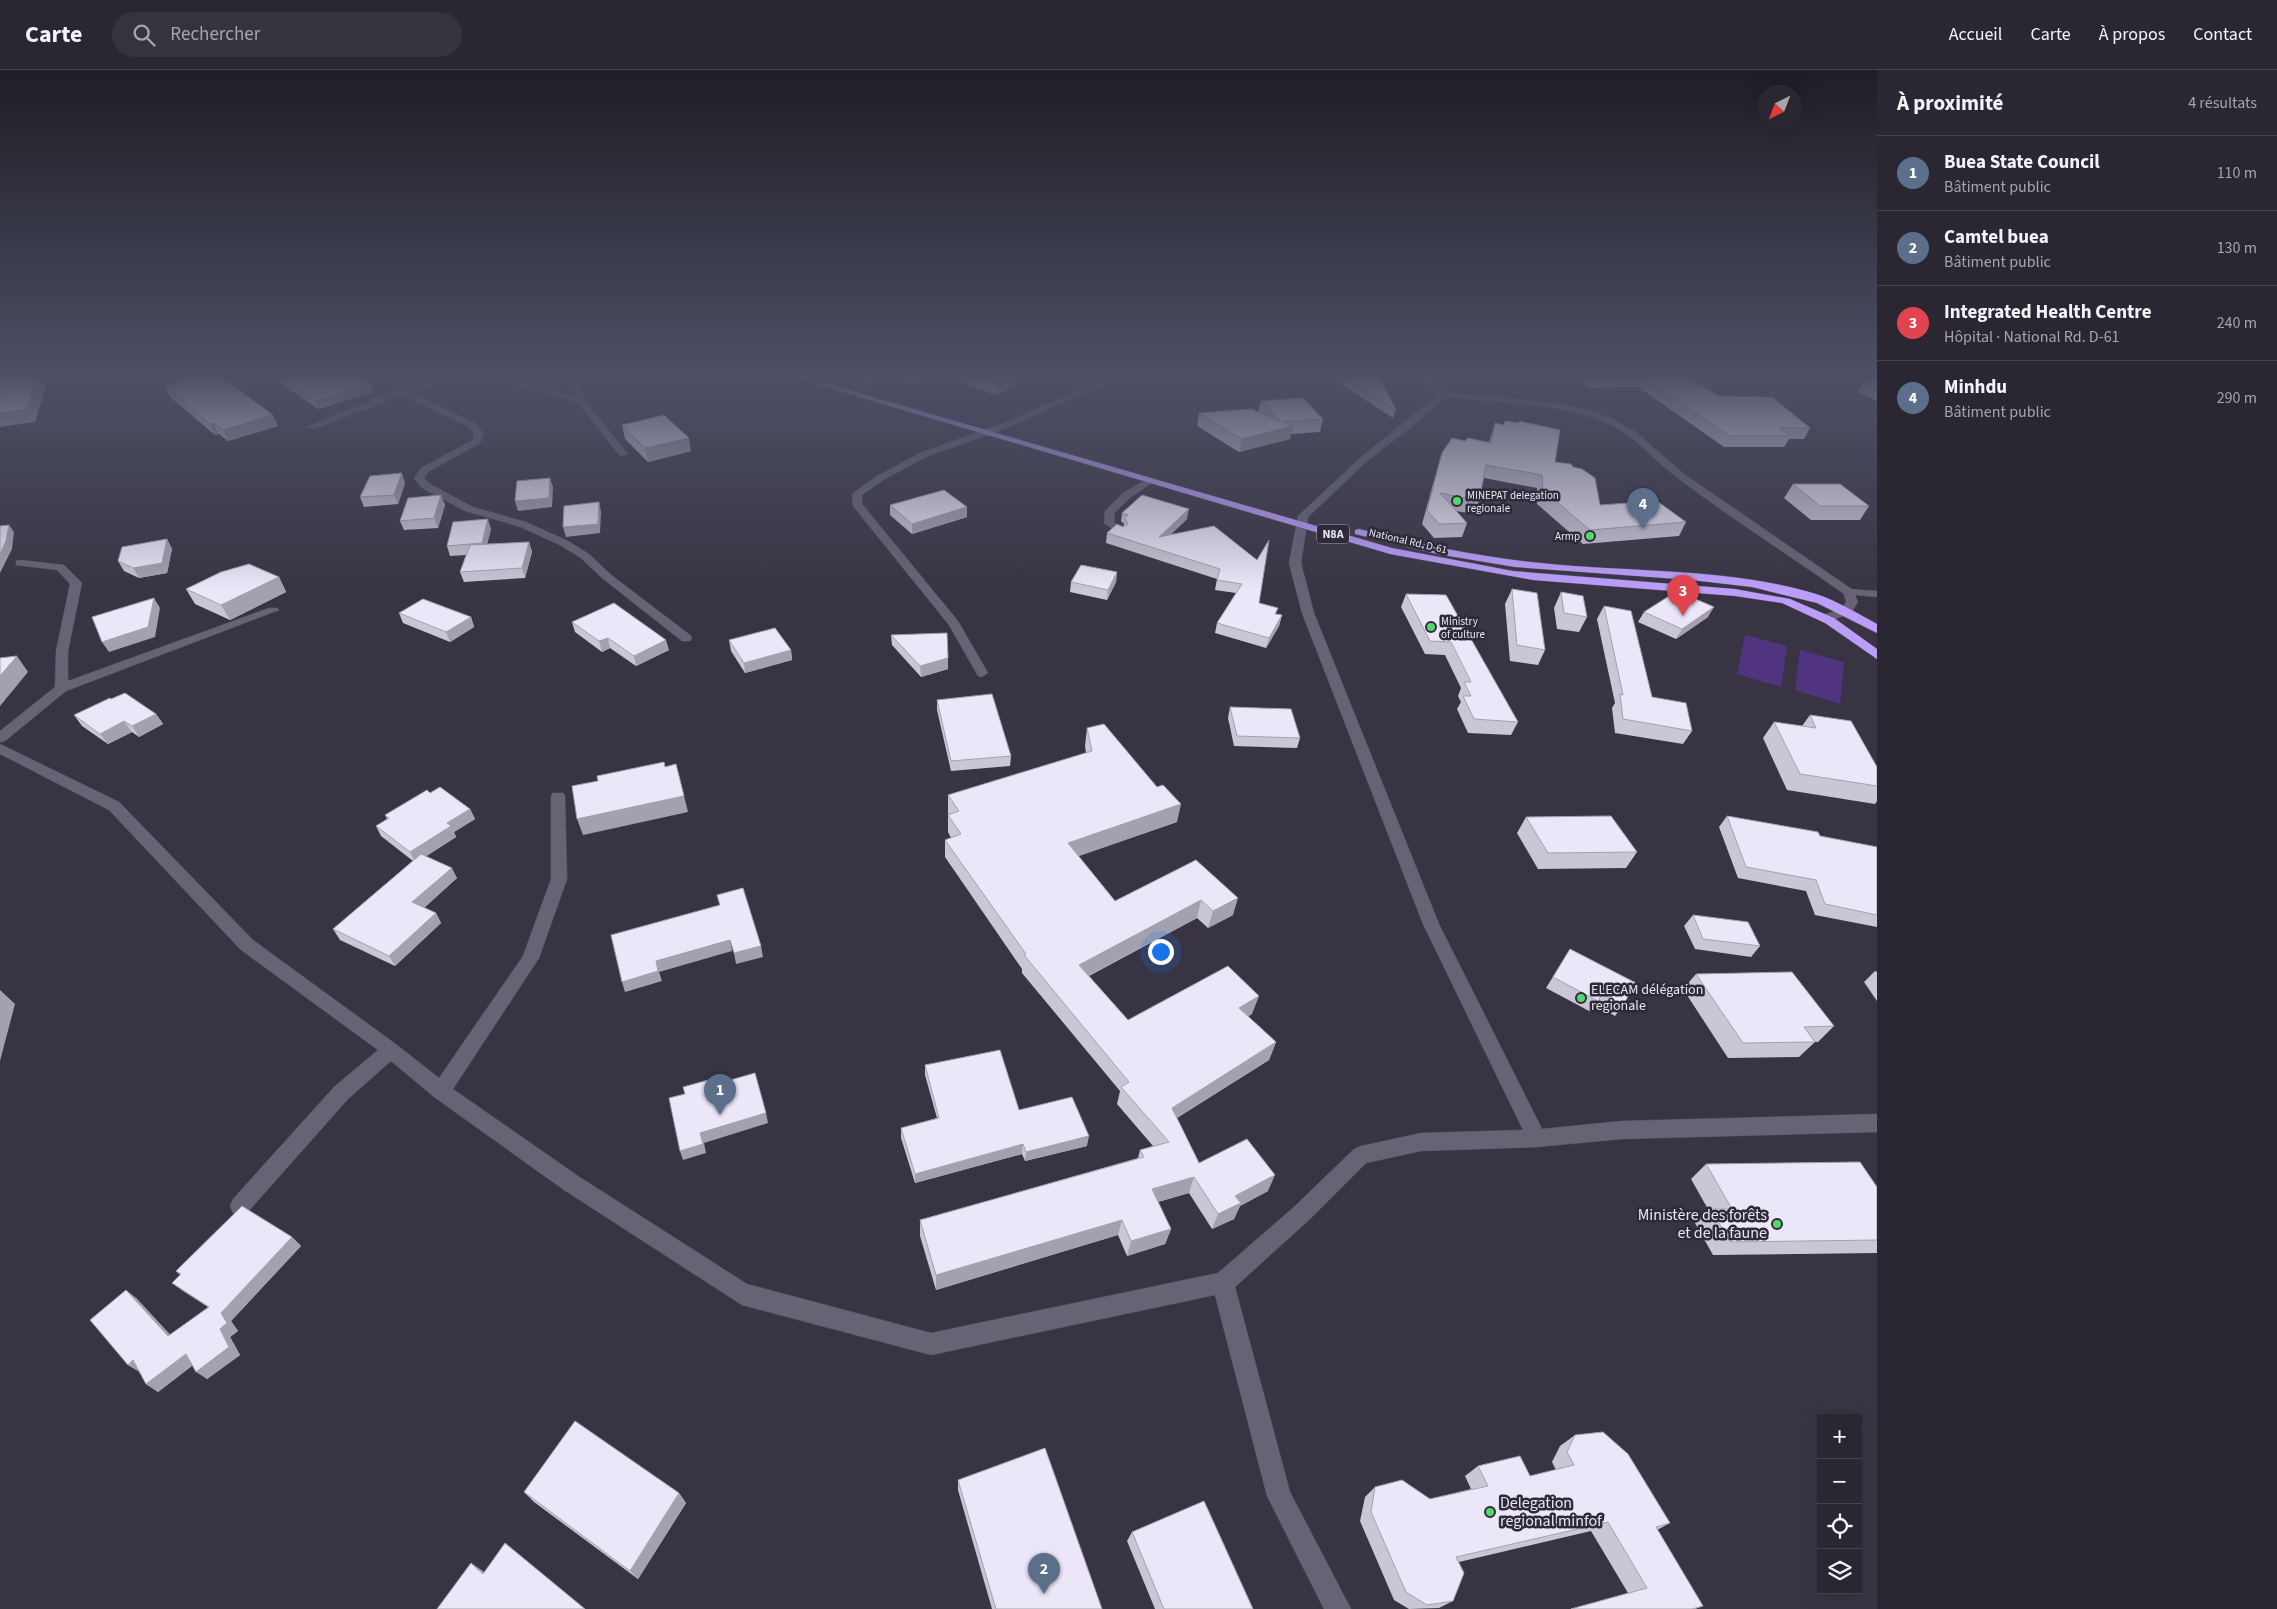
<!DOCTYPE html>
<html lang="fr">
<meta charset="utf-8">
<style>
:root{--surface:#2a2732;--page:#36333e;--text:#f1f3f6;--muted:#a5a5ac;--line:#46444d;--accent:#8bbbb9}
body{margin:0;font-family:"Source Sans 3",sans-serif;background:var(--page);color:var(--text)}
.controls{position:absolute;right:15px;bottom:15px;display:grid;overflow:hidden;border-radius:0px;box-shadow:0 5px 20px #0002}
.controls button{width:45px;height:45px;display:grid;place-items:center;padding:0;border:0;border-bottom:1px solid var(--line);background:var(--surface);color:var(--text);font:25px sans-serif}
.compass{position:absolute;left:1757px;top:15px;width:45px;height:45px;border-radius:50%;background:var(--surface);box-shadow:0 5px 20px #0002;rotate:222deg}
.you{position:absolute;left:1160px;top:881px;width:18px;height:18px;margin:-12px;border:4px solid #fff;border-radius:50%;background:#1a73e8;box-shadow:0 0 0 8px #1a73e833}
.badge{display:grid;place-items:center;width:32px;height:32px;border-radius:50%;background:var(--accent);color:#fff;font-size:16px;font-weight:700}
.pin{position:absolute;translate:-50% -41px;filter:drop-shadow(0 1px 2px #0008)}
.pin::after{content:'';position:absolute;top:26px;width:18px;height:15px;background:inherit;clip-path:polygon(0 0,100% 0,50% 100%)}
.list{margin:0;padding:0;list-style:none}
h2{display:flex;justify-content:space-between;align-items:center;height:65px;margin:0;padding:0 20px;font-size:21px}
h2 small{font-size:16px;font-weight:400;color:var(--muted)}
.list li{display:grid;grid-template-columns:32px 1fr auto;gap:15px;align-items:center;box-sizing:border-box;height:75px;padding:0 20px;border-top:1px solid var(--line)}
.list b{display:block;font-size:19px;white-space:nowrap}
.list p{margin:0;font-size:16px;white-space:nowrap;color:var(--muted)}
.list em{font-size:16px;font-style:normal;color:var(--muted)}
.icon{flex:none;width:28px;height:28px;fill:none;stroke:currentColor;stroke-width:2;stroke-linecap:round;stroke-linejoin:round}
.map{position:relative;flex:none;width:1877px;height:1539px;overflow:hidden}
header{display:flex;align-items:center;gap:30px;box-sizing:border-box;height:70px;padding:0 25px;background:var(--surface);border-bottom:1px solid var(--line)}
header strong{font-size:24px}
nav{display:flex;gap:28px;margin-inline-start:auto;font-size:18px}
.search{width:350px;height:45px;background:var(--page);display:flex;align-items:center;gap:12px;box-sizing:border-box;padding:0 18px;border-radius:28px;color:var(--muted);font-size:19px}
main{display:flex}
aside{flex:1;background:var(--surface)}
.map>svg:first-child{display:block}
.green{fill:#513480}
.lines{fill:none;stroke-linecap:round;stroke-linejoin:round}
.street-casing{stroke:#53505c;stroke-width:1}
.secondary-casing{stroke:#53505c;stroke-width:1}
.highway-casing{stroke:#53505c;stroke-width:1}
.street{fill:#676374;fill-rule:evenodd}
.secondary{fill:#676374;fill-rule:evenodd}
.highway{fill:#bc9efa;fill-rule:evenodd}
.wall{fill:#cac6d5}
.shaded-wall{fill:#a4a1ae}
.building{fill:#ebe6f8;stroke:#a4a1ae}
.poi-dot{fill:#56d671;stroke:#2e2a39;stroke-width:2}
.labels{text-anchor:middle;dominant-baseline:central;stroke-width:5;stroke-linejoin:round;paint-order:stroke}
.far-poi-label{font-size:11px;fill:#e8e5ef;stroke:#2e2a39;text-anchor:start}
.far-street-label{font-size:11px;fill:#e8e5ef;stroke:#2e2a39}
.shield{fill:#2e2a39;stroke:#b0adb8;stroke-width:1}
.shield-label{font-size:12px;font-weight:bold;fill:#e8e5ef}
.poi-label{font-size:14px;fill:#e8e5ef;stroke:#2e2a39;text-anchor:start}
.near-poi-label{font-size:16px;fill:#e8e5ef;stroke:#2e2a39;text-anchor:end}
</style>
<header>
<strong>Carte</strong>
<div class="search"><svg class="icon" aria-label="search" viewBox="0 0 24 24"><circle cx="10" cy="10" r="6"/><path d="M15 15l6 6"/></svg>Rechercher</div>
<nav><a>Accueil</a><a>Carte</a><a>À propos</a><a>Contact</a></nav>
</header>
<main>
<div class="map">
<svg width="1877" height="1539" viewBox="0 0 1877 1539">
<rect width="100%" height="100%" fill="#383443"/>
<!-- green -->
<path class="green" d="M1745,565L1787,576L1781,617L1737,604Z
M1800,580L1844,592L1840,634L1795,620Z"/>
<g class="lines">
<defs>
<path id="street" d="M453,305H465L411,322L475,353L484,364L480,373L428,402L424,408L430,414L473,437L526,452L568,471L589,484L610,504L690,565L692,568L690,571H682L602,508L581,488L560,475L518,456L465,441L422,418L414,408L421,398L473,370L474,364L469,357L402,325L314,359L306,357L383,325Z
M482,305H494L576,327L572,305H580L585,331L628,384L620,386L578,333Z
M873,305H883L865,317H859V313Z
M1114,305H1124L1007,358L928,386L883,410L862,425V434L958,551L988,603L982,607L978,606L949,555L853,436L852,424L877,406L922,382L1001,354Z
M1443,321L1446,322V326L1418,352L1367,391L1308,447L1301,493L1314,543L1439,854L1542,1059L1622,1051L1877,1044V1062L1622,1069L1537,1077L1421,1081L1366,1093L1309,1150L1235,1217L1290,1422L1351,1539H1324L1267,1426L1215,1225L931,1285L742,1235L564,1120L434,1027L391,991L348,1029L247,1143L240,1146L233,1143L230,1136L233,1129L334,1017L378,980L241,880L109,740L0,684V674L119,732L253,870L397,975L439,1008L523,886L551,809V726L553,723H563L565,726L567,809L539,888L453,1019L578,1106L747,1214L931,1263L1218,1203L1295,1136L1354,1079L1361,1076L1421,1063L1523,1060L1423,854L1302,543L1289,493L1298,446L1361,387Z
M1147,409L1155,411L1131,427L1115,442L1114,452L1126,462L1121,465L1104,453L1105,441L1123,423Z
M20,490L64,495L82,513L68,581V611L269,538H277L279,540L66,621L5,671L0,672V661L55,617L56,581L70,514L57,500L16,495V491Z
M1849,519L1877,521V527L1845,524V520Z"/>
<path id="secondary" d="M1414,305H1423L1445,322L1554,333L1584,339L1611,348L1636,362L1684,404L1853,520L1858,532L1851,543L1827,552L1823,551V545L1842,539L1846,532L1844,524C1789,485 1732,449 1679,409C1653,390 1634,364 1604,352C1556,332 1494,332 1443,327L1432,322Z"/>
<path id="highway" d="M785,305H797L1392,478L1513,501L1735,519L1790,529L1834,548L1877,579V589L1825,553L1782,533L1735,526L1533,510L1390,484Z
M1359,459C1419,474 1479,487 1541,493C1633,503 1727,497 1816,524C1837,531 1857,543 1877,554V563L1817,533L1752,517L1691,510L1515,497L1437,484L1355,464V460Z"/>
</defs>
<!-- street casing -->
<use href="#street" class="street-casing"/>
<!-- secondary casing -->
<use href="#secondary" class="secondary-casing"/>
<!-- highway casing -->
<use href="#highway" class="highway-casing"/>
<!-- street -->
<use href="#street" class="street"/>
<!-- secondary -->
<use href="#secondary" class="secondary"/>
<!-- highway -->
<use href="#highway" class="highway"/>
</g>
<!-- wall -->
<path class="wall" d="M173,305H219L278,356L228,371L219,364L215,365L170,327L165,316L177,313Z
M268,305H355L374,322L318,339Z
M889,305H1034V306L996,325L944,307L909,314L889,307Z
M1327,305H1378L1396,340L1393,348Z
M1576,305H1677L1683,310L1718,326L1810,358L1804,369H1789L1784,377H1724L1638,317L1589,318Z
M1877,310V331L1858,322L1863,314Z
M1261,331L1323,349L1320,362L1291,364L1290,369L1239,382L1197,356L1199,343L1258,342Z
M1505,351L1555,392L1600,435L1686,452L1679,466L1583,474L1537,434V418L1484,408L1479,431L1474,444L1456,441L1467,453L1462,467L1434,468L1422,454L1438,396L1442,383L1465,371L1489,372L1495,353L1504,355Z
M622,355L691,381L648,392L625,369Z
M405,413L398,434L364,437L360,427Z
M1793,414L1869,436L1860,450H1811L1784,428Z
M445,435L438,458L404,460L400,451Z
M890,435L967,447L912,464L890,445Z
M1122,443L1187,449L1170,465L1214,456L1259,533L1277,544L1282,545L1279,556L1266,578L1215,563L1217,553L1236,523L1215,520L1217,509L1106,473L1107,463L1123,457L1124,453L1121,452Z
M491,459L487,474L529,472L532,482L525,508L464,512L460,502L466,485L450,486L447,476Z
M167,469L172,479L167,503L139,508L124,501L118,491Z
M1117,502L1116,512L1107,530L1070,522L1071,512Z
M279,507L286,522L230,550L195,534L186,519Z
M1512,519L1545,580L1538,595L1510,591L1505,534Z
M1561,522L1587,547L1579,562L1557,559L1554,538Z
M1406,524L1446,525L1518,652L1511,665L1468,663L1457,639L1461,632L1458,626L1461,618L1445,585L1425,584L1401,537Z
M1604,536L1652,627L1692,661L1683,674L1615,663L1612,638L1615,633L1597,549Z
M1644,542L1708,547L1676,569L1638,552Z
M399,543L471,547L474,557L450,572L403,553Z
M572,552L669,580L636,596L610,578L602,582L575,562Z
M891,565L948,588V599L921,607L892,575Z
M729,570L791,580L792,590L745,603L731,581Z
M111,629L156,644L163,654L139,667L132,662L108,674L82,656L74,645Z
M937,630L1011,686L1010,696L951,701L937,640Z
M1230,637L1300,668L1297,678L1234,676L1228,648Z
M1810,645L1877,697V731L1875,734L1787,720L1763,668L1774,652L1802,656Z
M1087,658L1177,752L1078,786L1115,831L1196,790L1233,845L1208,858L1197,848L1089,906L1128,950L1252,944L1248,946L1276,972L1269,990L1177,1048L1199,1093L1268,1121L1240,1136L1234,1149L1212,1159L1189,1123L1158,1132L1171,1159L1165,1174L1127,1186L1118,1165L936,1220L920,1166V1150L1138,1088L1140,1080L1153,1076L1117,1034L1120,1021L1022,903V899L945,787V770L951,768L948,762V725L1086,683L1085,676Z
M430,723L470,739L475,749L454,762L456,767L426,786L457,808L424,838L436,843L441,853L395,896L340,870L333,859L413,791L381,766L376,756L387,749L385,745Z
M1727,746L1820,766L1877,777V857L1815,845L1806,821L1738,808L1719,757Z
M1526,747L1637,782L1626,798L1538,799L1517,763Z
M1693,845L1760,876L1751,887L1695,879L1684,856Z
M1570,879L1623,935L1615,946L1596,935L1591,942L1546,918Z
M1875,901L1877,902V931L1864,912Z
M1696,904L1834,956L1818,972H1815L1799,987L1728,988L1683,919Z
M925,995L1019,1040L1087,1076L1025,1091L1022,1084L915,1113L901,1068V1058L937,1048L925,1005Z
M1706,1094L1877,1117V1183L1713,1185L1695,1153L1709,1141L1691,1109Z
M292,1167L301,1176L231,1251L238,1261L230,1267L240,1285L207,1309L193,1295L158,1322L146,1314L140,1302L128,1295L126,1220L137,1229L170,1265L208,1237L183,1221L172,1213L180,1205L176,1201Z
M1575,1365L1670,1453L1657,1460L1703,1536L1695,1539H1571L1628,1523L1591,1461L1459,1492L1453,1531L1439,1538L1409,1539L1394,1530L1360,1451L1365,1427L1375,1417L1430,1429L1471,1419L1465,1406L1478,1396L1530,1406L1556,1400L1552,1392L1560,1376Z
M958,1410L1102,1539H992L958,1420Z
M524,1422L679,1423L686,1433L638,1509L534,1432Z
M1132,1462L1253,1539H1155L1127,1471Z"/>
<!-- shaded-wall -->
<path class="shaded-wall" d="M38,305H39L46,316L35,352L0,357V343Z
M908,305H944V307L909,314Z
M1013,305H1034V306L996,325V313Z
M371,313L374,322L318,339L315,331Z
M273,345L278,356L228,371L223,360Z
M213,353L219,364L215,365L210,354Z
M1293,356L1290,369L1239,382L1242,369Z
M689,368L691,381L648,392L645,378Z
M402,403L405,413L398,434L394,425Z
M550,408L553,417L552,437L518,441L515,431Z
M441,425L445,435L438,458L434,448Z
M599,432L601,442L600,463L566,467L563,457Z
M967,437V447L912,464V454Z
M1189,439L1187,449L1158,477L1159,467Z
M488,449L491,459L485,483L482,473Z
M9,455L14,462L12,479L0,503V484Z
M167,469L172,479L167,503L139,508L133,498Z
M529,472L532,482L525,508L522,498Z
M1117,502L1116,512L1107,530L1108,520Z
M279,507L286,522L230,550L221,535Z
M154,528L160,538L155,567L109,582L102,572Z
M1714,537L1708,547L1676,569L1682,559Z
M1282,545L1279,556L1266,578L1269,568Z
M471,547L474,557L450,572L446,562Z
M608,568L610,578L602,582L599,571Z
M666,570L669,580L636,596L634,586Z
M791,580L792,590L745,603L744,593Z
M17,586L28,602L0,636V606Z
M948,588V599L921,607L920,596Z
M156,644L163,654L139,667L132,656Z
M124,651L132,662L108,674L100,664Z
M684,726L688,742L583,765L577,749Z
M1181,734L1177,752L1065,791L1068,773Z
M470,739L475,749L454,762L456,767L416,793L410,782L447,753Z
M452,798L457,808L418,843L412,832Z
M1238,828L1233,845L1208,858L1213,841Z
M1201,830L1197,848L1076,912L1079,895Z
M436,843L441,853L395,896L389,886Z
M730,870L732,881L659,902L662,911L625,922L622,912L656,891Z
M761,876L763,887L736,894L734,883Z
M0,920L15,934L0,991Z
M1259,926L1252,944L1233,955L1239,938Z
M1276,972L1269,990L1167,1054L1172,1038Z
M766,1043L768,1053L704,1073L706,1083L683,1090L680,1081L700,1063Z
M1089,1066L1087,1076L1025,1091L1026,1082Z
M1023,1074L1022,1084L915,1113V1104Z
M1275,1105L1268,1121L1240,1136L1234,1149L1212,1159L1218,1144L1235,1126Z
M1194,1107L1189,1123L1147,1135L1152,1119Z
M1122,1150L1118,1165L936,1220V1205Z
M1171,1159L1165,1174L1127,1186L1131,1171Z
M292,1167L301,1176L231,1251L238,1261L230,1267L240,1285L207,1309L196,1302L221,1243Z
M126,1220L137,1229L179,1274L168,1266Z
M186,1284L197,1292L158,1322L146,1314Z
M133,1290L140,1302L128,1295Z
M679,1423L686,1433L638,1509L630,1501Z
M471,1493L483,1501L494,1512L483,1504Z"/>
<!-- building -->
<path class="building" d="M0,305H38L27,339L0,343Z
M174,305H219L273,345L223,360L213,353L210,354L165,316L184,311Z
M276,305H355L371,313L315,331Z
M972,305H1013L996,313Z
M1342,305H1378L1396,340Z
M1590,305H1677L1683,310L1692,309L1718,326L1772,327L1810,358H1780L1790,366H1730L1643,307L1593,308Z
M1877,310V321L1863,314Z
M1303,328L1323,349L1282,352L1293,356L1242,369L1199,343L1251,339L1280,351L1261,331Z
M664,345L689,368L645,378L622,355Z
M1505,351L1519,353V351L1560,360L1555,392L1571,394L1573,397L1582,399L1595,408L1600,435L1657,431L1686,452L1590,460L1543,420L1542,405L1486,395L1479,431L1440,423L1467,453L1439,454L1427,440L1442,383L1452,368L1465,371L1468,368L1491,373L1495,353L1504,355Z
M402,403L394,425L360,427L370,406Z
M550,408L549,428L515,431L517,411Z
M1793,414H1840L1869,436H1820Z
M944,420L967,437L912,454L890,435Z
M441,425L434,448L400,451L408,428Z
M1142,425L1189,439L1159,467L1214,456L1257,490L1269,470L1259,533L1278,538L1275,544L1282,545L1269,568L1217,553L1242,514L1217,510L1220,499L1107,463L1117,454L1123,457L1128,454L1125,448L1128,445L1122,443Z
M599,432L598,454L563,457L564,436Z
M488,449L482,473L447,476L453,452Z
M9,455L6,471L0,484V456Z
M167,469L162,493L133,498L118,491L122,477Z
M529,472L522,498L460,502L470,475Z
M249,494L279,507L221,535L186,519L221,502Z
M1081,495L1117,502L1108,520L1071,512Z
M1512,519L1537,523L1545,580L1517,575Z
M1677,521L1714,537L1682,559L1644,542Z
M1561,522L1583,526L1587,547L1564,543Z
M1406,524L1446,525L1518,652L1474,649L1463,626H1471L1464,612H1471L1451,572L1430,571Z
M154,528L148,557L102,572L92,547Z
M423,529L471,547L446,562L399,543Z
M614,533L666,570L634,586L608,568L599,571L572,552Z
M1604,536L1631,541L1652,627L1686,633L1692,661L1623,649L1620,624L1623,625Z
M775,558L791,580L744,593L729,570Z
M947,563L948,588L920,596L891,565Z
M17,586L0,606V588Z
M125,623L156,644L132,656L124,651L100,664L74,645L110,628L111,629Z
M992,624L1011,686L951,691L937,630Z
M1230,637L1291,639L1300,668L1237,666Z
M1810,645L1851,651L1877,697V716L1800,704L1774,652L1816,658Z
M1104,654L1157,717L1163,715L1181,734L1068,773L1115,831L1196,790L1238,828L1213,841L1201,830L1079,895L1128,950L1228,896L1259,926L1239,938L1276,972L1172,1038L1199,1093L1247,1069L1275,1105L1235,1126L1241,1133L1218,1144L1194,1107L1152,1119L1171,1159L1131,1171L1122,1150L936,1205L920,1150L1144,1087L1140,1080L1169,1072L1121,1017L1129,1012L1024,885L1026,884L945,770L961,764L948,745L959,741L948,725L1092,681L1087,658Z
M664,692L665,697L676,694L684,726L577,749L572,716L598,711L597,706Z
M440,717L470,739L447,753L451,756L410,782L376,756L389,748L385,745L427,720L430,723Z
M1611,746L1637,782L1548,783L1526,747Z
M1727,746L1818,762L1820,766L1877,777V845L1825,834L1816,810L1746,797Z
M421,784L452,798L412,832L436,843L389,886L333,859Z
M743,818L761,876L734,883L730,870L656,891L658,901L622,912L611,865L720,835L717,825Z
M1693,845L1748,852L1760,876L1703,869Z
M1570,879L1636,913L1623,935L1602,924L1598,931L1553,907Z
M1792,902L1834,956L1804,957L1815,972L1743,973L1696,904Z
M1000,980L1019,1040L1072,1027L1089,1066L1026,1082L1023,1074L915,1104L901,1058L939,1048L925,995Z
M755,1003L766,1043L700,1063L703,1074L680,1081L669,1028L685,1024L683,1017L712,1009L713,1015Z
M1860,1092L1877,1117V1170L1730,1172L1711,1139H1732L1706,1094Z
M242,1136L292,1167L221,1243L227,1253L220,1259L229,1277L196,1302L186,1284L146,1314L133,1290L128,1295L90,1250L126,1220L168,1266L209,1237L172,1213L181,1204L176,1201Z
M575,1351L679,1423L630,1501L524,1422Z
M1603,1362L1628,1384L1670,1453L1656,1457L1703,1536L1692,1539H1571L1647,1518L1608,1452L1456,1487L1464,1503L1453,1531L1427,1535L1406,1522L1371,1442L1375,1417L1402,1410L1430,1429L1488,1416L1478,1396L1520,1386L1530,1406L1574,1395L1567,1382L1575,1365Z
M1045,1378L1102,1539H996L958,1410Z
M1204,1431L1253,1539H1164L1132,1462Z
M505,1473L585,1539H437L471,1493L483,1504Z"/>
<!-- sky -->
<linearGradient id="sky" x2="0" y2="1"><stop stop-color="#1f1d25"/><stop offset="0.59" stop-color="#4d5066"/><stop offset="1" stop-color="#4d5066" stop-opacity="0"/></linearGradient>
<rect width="1877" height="520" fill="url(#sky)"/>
<!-- markers -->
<g class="poi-dot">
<circle cx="1457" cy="431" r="5"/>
<circle cx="1590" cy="466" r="5"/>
<circle cx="1431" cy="557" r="5"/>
<circle cx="1581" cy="928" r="5"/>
<circle cx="1777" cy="1154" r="5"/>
<circle cx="1490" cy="1442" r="5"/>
</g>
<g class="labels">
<!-- far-poi labels -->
<g class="far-poi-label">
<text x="1467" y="425">MINEPAT delegation<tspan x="1467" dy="13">regionale</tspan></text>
<text x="1580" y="466" text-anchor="end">Armp</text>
<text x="1441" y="551">Ministry<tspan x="1441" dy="13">of culture</tspan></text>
</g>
<!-- far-street labels -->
<g class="far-street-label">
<text transform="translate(1408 471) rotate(13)">National Rd. D-61</text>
</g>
<!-- shield labels -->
<rect class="shield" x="1317" y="454.5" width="32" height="19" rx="4"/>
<g class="shield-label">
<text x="1333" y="464">N8A</text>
</g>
<!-- poi labels -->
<g class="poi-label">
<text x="1591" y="920">ELECAM délégation<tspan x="1591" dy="16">regionale</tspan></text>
</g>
<!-- near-poi labels -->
<g class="near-poi-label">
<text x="1767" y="1145">Ministère des forêts<tspan x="1767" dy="18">et de la faune</tspan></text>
<text x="1500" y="1433" text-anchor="start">Delegation<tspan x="1500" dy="18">regional minfof</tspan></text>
</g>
</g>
</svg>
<div class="controls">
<button>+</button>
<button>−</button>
<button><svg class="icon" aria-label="locate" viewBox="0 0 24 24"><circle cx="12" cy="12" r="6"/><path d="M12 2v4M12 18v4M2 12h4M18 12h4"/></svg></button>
<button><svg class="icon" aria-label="layers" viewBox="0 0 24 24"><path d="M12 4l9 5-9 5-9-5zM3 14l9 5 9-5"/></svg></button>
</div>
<svg class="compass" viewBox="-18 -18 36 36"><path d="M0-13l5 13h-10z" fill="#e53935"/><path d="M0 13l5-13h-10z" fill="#a5a5ac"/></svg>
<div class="you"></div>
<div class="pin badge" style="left:720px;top:1045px;background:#5c6f8a">1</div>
<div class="pin badge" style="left:1044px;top:1524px;background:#5c6f8a">2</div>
<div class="pin badge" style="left:1683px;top:546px;background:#e0444e">3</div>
<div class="pin badge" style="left:1643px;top:459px;background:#5c6f8a">4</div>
</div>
<aside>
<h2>À proximité<small>4 résultats</small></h2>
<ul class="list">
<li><span class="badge" style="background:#5c6f8a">1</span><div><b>Buea State Council</b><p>Bâtiment public</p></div><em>110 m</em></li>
<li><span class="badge" style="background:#5c6f8a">2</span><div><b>Camtel buea</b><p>Bâtiment public</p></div><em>130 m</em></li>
<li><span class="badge" style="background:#e0444e">3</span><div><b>Integrated Health Centre</b><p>Hôpital · National Rd. D-61</p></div><em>240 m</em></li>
<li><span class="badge" style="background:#5c6f8a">4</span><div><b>Minhdu</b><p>Bâtiment public</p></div><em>290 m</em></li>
</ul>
</aside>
</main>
